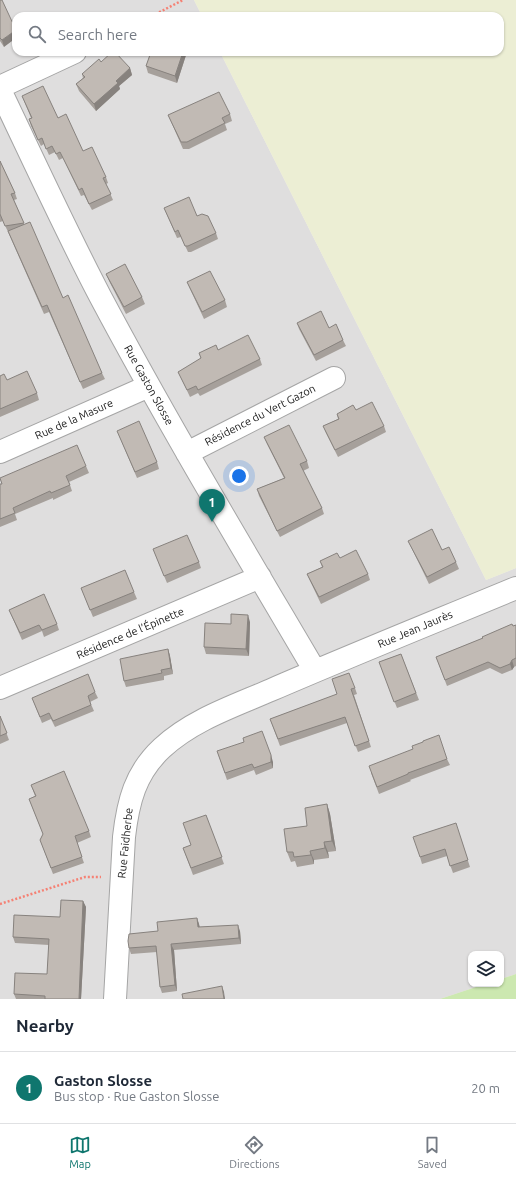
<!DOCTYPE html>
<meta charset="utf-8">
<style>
:root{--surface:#fff;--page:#f6f6f7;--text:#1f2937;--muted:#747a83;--line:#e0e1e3;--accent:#0f766e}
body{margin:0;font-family:Ubuntu,sans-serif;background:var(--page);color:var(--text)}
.controls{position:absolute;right:12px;bottom:12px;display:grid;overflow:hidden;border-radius:8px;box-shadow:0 1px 3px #0004}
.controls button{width:36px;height:36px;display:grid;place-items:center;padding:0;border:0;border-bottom:1px solid var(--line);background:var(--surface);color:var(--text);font:20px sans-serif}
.you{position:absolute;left:239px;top:476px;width:14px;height:14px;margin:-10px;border:3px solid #fff;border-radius:50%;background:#1a73e8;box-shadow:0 0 0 6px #1a73e833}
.badge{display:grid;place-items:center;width:26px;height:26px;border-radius:50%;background:var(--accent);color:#fff;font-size:13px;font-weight:700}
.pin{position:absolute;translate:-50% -33px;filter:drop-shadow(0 1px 2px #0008)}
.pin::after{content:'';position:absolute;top:21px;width:14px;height:12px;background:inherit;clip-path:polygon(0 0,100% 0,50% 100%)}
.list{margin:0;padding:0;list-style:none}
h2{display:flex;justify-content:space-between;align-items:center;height:52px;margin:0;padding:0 16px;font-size:17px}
h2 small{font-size:13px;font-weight:400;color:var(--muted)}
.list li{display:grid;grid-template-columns:26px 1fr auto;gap:12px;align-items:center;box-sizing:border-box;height:72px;padding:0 16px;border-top:1px solid var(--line)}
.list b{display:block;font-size:15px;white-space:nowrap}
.list p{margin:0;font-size:13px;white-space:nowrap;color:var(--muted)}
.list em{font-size:13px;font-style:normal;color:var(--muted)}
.icon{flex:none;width:22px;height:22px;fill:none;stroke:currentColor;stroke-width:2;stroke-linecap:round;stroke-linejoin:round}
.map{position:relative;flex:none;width:516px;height:999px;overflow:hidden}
.search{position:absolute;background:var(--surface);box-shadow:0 1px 3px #0004;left:12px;right:12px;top:12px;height:44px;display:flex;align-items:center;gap:10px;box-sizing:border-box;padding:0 14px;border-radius:12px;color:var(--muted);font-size:15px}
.sheet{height:124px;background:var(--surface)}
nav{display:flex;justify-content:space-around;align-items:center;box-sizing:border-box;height:56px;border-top:1px solid var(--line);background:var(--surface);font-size:11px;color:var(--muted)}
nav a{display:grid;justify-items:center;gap:2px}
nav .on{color:var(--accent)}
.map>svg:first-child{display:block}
.residential{fill:#dfdede}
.farmland{fill:#eceed4}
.grass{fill:#cce8b0}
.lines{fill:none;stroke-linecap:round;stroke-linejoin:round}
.street-casing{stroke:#a5a5a5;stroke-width:24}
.path{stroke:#f58174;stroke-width:2.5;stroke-dasharray:2 2;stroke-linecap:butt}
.street{stroke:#fff;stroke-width:22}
.wall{fill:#a6a09b}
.shaded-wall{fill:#87827e}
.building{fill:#c1bab4;stroke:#87827e}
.labels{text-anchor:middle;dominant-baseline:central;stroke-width:4;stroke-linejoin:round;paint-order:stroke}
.street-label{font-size:11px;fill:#212121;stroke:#fff}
</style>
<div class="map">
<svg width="516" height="999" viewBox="0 0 516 999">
<rect width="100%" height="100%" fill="#f1eee8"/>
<!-- residential -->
<path class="residential" d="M0,0H194L202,16H16V52H220L486,580L516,568V974L501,979V954H471V984H485L440,999H0Z"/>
<!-- farmland -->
<path class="farmland" d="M194,0H516V568L486,580L220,52H500V16H202Z"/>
<!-- grass -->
<path class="grass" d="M516,974V999H440L485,984H501V979Z"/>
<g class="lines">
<defs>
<path id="street" d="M0,87L75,52
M0,90C33,159 65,229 100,296C168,424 242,547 315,671
M0,452L149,386
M187,453L334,378
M0,688L260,577
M115,999L124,837C128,802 135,773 162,748C192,720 234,706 271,690C352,655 434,622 516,588"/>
</defs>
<!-- street casing -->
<use href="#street" class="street-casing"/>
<!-- path -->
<path class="path" d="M152,16L183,0
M0,904L85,877H101"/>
<!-- street -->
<use href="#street" class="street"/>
</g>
<!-- wall -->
<path class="wall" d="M0,0L4,47L0,41Z
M151,52H187L177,83L148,73L146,66Z
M101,62L130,68L132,75L119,86L120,89L96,111L79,91L76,84L83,78L82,74Z
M22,96L58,118L83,151L106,177L108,183L106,184L113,200L92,210L84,195L81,196L63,158L59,160L55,152L49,155L44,144L41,146L31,126L29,119L31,118Z
M230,114L232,121L225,124L227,130L189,149H183L168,115Z
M0,161L15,193L17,199L14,200L24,224L63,298L102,373L105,379L83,389L49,312L44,314L8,232L3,221L0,222Z
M164,208L197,216L216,233L218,239L191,252H188L181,237L177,238Z
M106,274L142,297L145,304L126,314L109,281Z
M187,282L225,300L227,307L204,319L190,289Z
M297,323L343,340L346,346L316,361L299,329Z
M218,350L260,359L262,365L200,396L198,393L190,397L181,378L178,372L201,359L199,353Z
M0,376L7,380L37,393L39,400L0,417Z
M337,414L384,426L386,432L338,457L326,433L323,426L338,419Z
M117,431L157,462L159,469L137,478Z
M264,437L307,461L309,468L303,471L322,508L324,514L280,537L259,496L257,489L284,478L267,444Z
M86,466L89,473L69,482L72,491L53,500V498L15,514L17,520L0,527V484H2L0,479Z
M408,541L442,550L456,562L459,569L429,584L411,547Z
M153,549L199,562L201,568L167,583Z
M340,558L368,574L370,580L321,604L310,581L307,574L322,567L320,561Z
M81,588L134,592L137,599L93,617Z
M9,610L57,624L59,630L44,637L42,631L22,640Z
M250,622L249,656L206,654L204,647L231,624Z
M516,625V666L514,667L512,670L502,674L490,668L447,686L436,657Z
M168,649L170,656L173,674L164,676V680L126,687L124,681Z
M401,654L419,700L397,708L379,662Z
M355,688L357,694L354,695L371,747L358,752L347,723L280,746L270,719Z
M95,692L98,698L90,702L94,711L55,727L51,719L42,723L32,698Z
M0,716L9,740L0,744Z
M413,749L447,759L450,765L410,780L411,781L379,794L371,773Z
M217,751L273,762V768L256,775L254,770L227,780Z
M31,785L89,831L91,837L77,843L84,863L53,874L40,840L43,834L29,799L35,796Z
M327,804L330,814L336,851L328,852L329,858L314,860V864L297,867L295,861L291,862L287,852L307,826Z
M206,815L224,864L193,875L183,848L191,845Z
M458,830L470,867L453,873L447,856L422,864L420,857Z
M83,901L86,907L81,999H16L14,994L47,974L49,945L15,943L13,937L60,917Z
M197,918L200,927L240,931L241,944L174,950L177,991L162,993L160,987L157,952L131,954L129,948L158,931Z"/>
<!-- shaded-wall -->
<path class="shaded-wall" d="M16,30V38L4,47L2,40Z
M183,52H187L177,83L175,76Z
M130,68L132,75L119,86L120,89L96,111L94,104L116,81Z
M248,615L250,622L249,656L246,649Z
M168,649L170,656L173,674L171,668Z
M512,660L514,667L512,670L510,664Z
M271,755L273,762V768L271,762Z
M327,804L330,814L336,851L332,841Z
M324,842L328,852L329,858L325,848Z
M310,851L314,860V864L311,855Z
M83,901L86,907L81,999H79Z
M197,918L199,924L200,933L198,927Z
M238,925L240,931L241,944L239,938Z
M171,944L174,950L177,991L175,985Z
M222,986L224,992L225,999H224Z"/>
<!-- building -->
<path class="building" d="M0,0H2L16,30L2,40L0,38Z
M112,52H115L130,68L116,81L118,83L94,104L76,84L85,77L82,74L99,59L101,62Z
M151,52H183L175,76L146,66Z
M43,86L58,118L66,114L83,151L92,147L106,177L103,178L111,194L89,204L82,188L79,190L60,152L56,154L52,146L46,149L42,138L38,140L29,119L32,118L22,96Z
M219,92L230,114L222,118L225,123L187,142H181L168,115Z
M0,161L15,193L11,194L24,223L5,226L0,214Z
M189,197L197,216L202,214L208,216L216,233L188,246H185L178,230L175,232L164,208Z
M30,222L63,298L68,295L102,373L80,382L47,305L42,307L8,231Z
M125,264L142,297L124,307L106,274Z
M210,271L225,300L202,312L187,282Z
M321,311L329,328L336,324L343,340L314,355L297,323Z
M248,335L260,359L198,390L196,386L187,390L178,372L201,358L199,353L216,345L218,350Z
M27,371L37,393L0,409V376L4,374L7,380Z
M372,402L384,426L335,450L323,426L339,419L337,414L353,405L356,410Z
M139,421L157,462L135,472L117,431Z
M289,425L307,461L300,464L322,508L277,531L257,489L285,478L264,437Z
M77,445L86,466L66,476L70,485L51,493L50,491L13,508L15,513L0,519V484H2L0,478Z
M432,529L442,550L449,547L456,562L427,577L408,541Z
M187,535L199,562L164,576L153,549Z
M356,550L368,574L319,597L307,574L323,567L320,561L337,553L340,558Z
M125,570L134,592L90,610L81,588Z
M44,594L57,624L42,630L39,625L20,633L9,610Z
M231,614L248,615L246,649L204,647L205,623L231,624Z
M512,624L513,626L516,625V658L512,660L510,664L500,668L488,662L445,680L436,657L483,638L482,637Z
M168,649L171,668L161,670L162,673L124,681L120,659Z
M401,654L416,693L394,702L379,662Z
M349,673L355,688L351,689L369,741L355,746L345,717L278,739L270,719L337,694L332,679Z
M88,674L95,692L88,696L91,705L53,721L49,713L40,717L32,698Z
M0,716L7,733L0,736Z
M262,731L271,755V762L254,768L252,764L225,773L217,751L244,742L243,738Z
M439,735L447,759L408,773V774L377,787L369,766L413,749L412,746L423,742V741Z
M64,771L89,831L75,836L82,857L51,868L40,840L43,834L29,799L36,796L31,785Z
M327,804L332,841L324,842L325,848L310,851L311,855L294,857L293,852H287L284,829L307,826L305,808Z
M206,815L222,857L191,868L183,848L191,845L183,823Z
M456,823L468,860L450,866L445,849L420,857L413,837Z
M61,900L83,901L79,999H45V996L14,994L15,973L47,974L49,939L13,937L14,915L60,917Z
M197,918L198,927L238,925L239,938L171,944L175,985L160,987L156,946L129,948L128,941L129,934L158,931L157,922Z
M222,986L224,999H183L182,994Z"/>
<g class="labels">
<!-- street labels -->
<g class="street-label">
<text transform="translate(149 385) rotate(61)">Rue Gaston Slosse</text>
<text transform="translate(260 415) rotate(-27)">Résidence du Vert Gazon</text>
<text transform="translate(74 419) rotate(-24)">Rue de la Masure</text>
<text transform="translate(415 629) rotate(-23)">Rue Jean Jaurès</text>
<text transform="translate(130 633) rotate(-23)">Résidence de l’Épinette</text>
<text transform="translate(125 843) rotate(-84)">Rue Faidherbe</text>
</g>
</g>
</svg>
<div class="controls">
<button><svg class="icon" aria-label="layers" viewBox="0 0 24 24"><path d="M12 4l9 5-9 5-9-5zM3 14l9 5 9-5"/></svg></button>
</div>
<div class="you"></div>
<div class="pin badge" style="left:212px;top:522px">1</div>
<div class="search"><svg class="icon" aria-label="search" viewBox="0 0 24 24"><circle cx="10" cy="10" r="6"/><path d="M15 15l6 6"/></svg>Search here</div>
</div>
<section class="sheet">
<h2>Nearby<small></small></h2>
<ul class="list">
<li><span class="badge">1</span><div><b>Gaston Slosse</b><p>Bus stop · Rue Gaston Slosse</p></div><em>20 m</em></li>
</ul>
</section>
<nav>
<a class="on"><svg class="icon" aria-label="map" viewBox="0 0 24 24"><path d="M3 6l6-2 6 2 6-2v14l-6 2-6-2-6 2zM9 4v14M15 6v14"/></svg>Map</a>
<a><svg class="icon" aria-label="directions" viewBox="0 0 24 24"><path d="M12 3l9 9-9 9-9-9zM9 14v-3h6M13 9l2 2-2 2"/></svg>Directions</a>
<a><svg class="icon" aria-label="saved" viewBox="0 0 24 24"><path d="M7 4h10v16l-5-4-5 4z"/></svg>Saved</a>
</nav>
